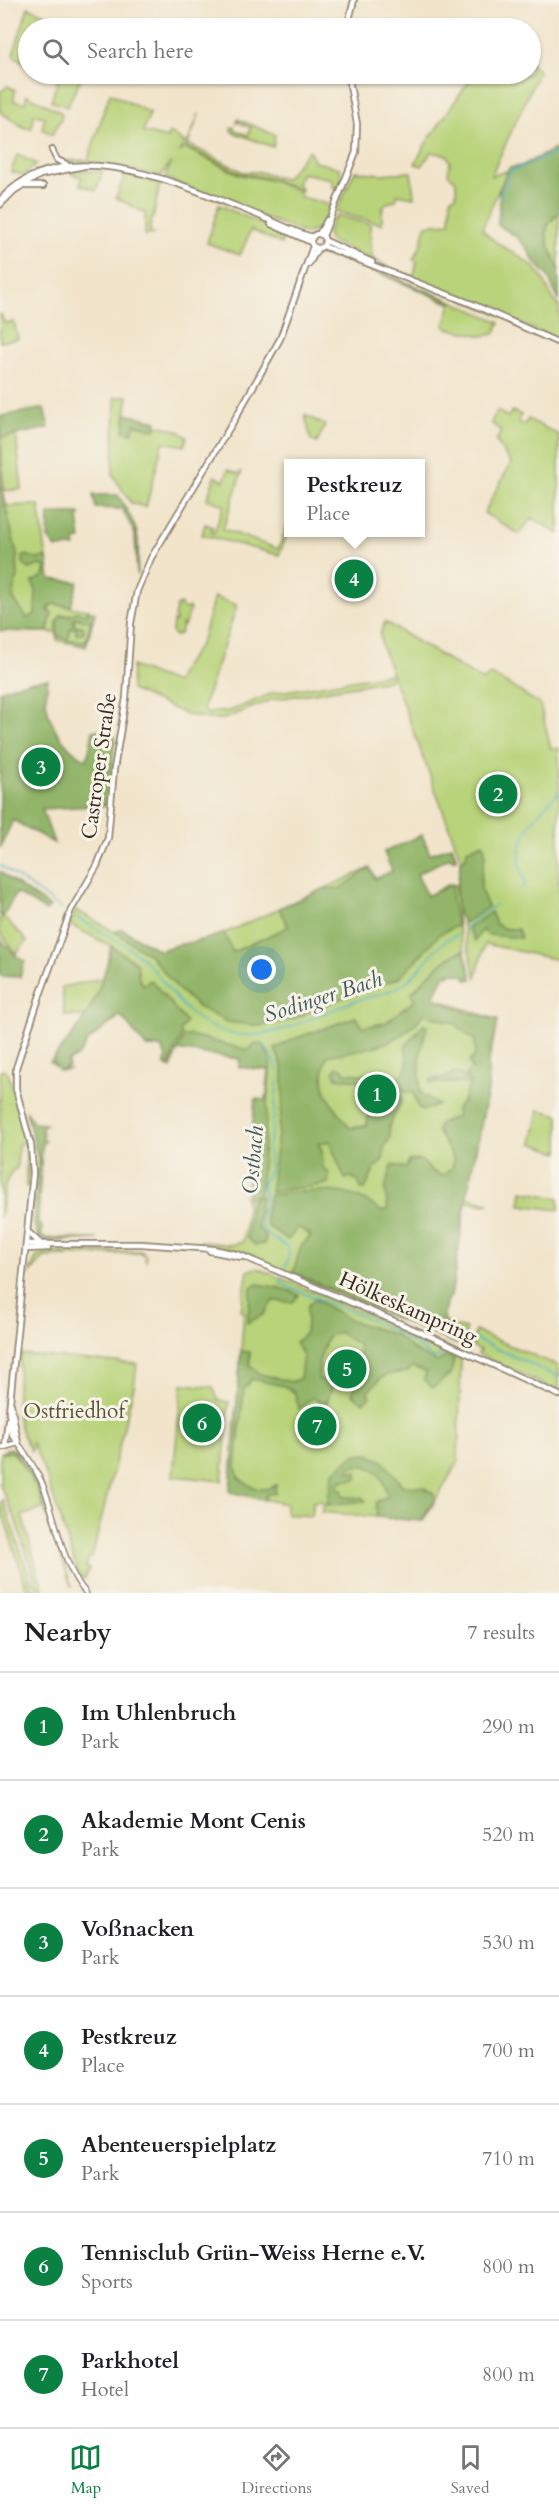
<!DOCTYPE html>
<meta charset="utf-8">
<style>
:root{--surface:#fff;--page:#f6f6f6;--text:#202124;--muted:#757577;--line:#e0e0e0;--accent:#0b8043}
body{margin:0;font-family:Cardo,serif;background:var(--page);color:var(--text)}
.you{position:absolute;left:262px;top:970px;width:21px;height:21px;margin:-15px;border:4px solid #fff;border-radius:50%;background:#1a73e8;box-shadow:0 0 0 9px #1a73e833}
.badge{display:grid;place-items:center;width:39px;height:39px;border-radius:50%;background:var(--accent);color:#fff;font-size:20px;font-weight:700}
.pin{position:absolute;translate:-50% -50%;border:3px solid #fff;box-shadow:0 2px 6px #0006}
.popup{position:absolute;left:284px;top:459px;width:141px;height:78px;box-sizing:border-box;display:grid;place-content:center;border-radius:0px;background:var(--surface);filter:drop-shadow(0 2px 4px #0005);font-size:20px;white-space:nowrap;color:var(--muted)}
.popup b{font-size:22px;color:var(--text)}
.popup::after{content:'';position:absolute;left:50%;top:100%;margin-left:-12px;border:12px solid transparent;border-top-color:var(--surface)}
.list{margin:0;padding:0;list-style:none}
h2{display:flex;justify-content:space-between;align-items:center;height:78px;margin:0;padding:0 24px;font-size:26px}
h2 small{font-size:20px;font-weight:400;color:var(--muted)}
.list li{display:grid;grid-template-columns:39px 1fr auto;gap:18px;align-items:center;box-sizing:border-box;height:108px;padding:0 24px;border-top:2px solid var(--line)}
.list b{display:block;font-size:22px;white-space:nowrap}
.list p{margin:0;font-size:20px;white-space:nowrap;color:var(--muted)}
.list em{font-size:20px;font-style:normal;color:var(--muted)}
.icon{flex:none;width:33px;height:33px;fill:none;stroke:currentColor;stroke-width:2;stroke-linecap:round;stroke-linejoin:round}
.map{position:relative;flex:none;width:559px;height:1593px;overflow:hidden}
.search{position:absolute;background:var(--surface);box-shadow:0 2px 4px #0004;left:18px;right:18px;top:18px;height:66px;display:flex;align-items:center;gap:15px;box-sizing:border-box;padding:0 21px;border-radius:33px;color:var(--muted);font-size:22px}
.sheet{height:834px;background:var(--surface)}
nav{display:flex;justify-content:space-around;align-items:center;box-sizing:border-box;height:84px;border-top:2px solid var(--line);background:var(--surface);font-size:16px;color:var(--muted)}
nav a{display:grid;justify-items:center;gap:3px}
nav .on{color:var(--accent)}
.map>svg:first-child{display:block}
.green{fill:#b8d379;stroke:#7a7e4c;stroke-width:1.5}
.forest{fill:#92b569;stroke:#667044;stroke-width:1.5}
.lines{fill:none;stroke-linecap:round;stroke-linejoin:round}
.stream{stroke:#47acc7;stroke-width:1.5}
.minor-casing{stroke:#968774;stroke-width:7}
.major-casing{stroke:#968774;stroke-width:8}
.minor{stroke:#fff;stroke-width:4}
.major{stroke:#fff;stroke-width:4.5}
.labels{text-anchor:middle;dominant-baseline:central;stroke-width:6;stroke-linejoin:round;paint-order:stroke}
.street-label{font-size:21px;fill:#3b2a1e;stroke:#f7f3e8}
.park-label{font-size:21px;fill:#5a5435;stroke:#f7f3e8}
.water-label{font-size:22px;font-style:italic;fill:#3f5859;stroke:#f7f3e8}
</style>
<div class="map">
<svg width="559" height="1593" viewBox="0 0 559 1593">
<rect width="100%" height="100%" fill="#f7f3e8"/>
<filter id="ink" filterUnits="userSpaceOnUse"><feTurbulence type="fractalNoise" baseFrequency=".0167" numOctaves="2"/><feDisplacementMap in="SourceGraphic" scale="12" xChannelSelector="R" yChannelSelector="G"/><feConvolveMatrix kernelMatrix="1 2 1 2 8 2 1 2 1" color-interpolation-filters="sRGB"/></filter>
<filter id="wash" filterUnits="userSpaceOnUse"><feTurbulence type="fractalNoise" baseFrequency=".008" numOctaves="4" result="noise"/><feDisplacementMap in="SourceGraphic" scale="24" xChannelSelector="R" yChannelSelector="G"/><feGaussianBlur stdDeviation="1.35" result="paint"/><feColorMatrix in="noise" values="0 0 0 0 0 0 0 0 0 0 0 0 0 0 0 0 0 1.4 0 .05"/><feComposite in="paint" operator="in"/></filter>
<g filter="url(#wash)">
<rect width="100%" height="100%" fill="#f1e4ca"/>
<!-- green -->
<path class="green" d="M28,7L77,28H28V66L13,55Z
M531,63L539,71L491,176L507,171L482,229C495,246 521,254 536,269C547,280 548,297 559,306V340L398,272L414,276L417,261L413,260L421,245L426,225L450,223L451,197L456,196V181L448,174L450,162L447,155L431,152L422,166L415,164L425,145L474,74H530Z
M45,74H83L67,107L51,101L58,80Z
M8,86L15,90L14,101L25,103L27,95L61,112L62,117L52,135L42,129L45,117L34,115L32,128H25L0,112V92Z
M110,93L150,113L143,132L167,138L169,133H171L185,143L179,152L185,148L240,175L272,180L299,192L301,197L331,205L319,229L306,234L165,178L171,162L161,176L94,163L61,161L88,160Z
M199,114L188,144L243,172H259L285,179L309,150L315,162L340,168L342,178L333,202L337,188L332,186V179L302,173L297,183L302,191L273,179L239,173L186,147Z
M238,119L275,135L273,147L232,132L231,128L234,127L235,130L248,135L251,128L238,122L236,124Z
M17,155L37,164L24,175L11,172Z
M72,171H103L96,190L80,185L82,177L71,174Z
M355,171L379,174L411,172L414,197L398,194L396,200L385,204L382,211V224L339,213L336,211Z
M125,174L160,183L153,219L151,220L150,232L153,234L145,236V213L116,198Z
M219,205L285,234L281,244L251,230L240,255L207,243Z
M559,214V270C551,251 536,227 559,214Z
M338,216L370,224L372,258L392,269L330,241L327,234L333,219Z
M452,301L500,322L494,334L483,336L446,328L444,326Z
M0,313L5,323L14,322L18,339L0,342Z
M122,396H128L124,431L135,424L155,429L156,425L177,430L187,437L184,446L163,442L146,507L131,503L113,475L115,397L121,398Z
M497,411L508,417L512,411L521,415L518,422L524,425L528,419L559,435V534L532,518L519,534L484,513L511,463L496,441L501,431L491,423Z
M305,415L325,425L317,443L311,440Z
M16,435L22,489L4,491L1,438Z
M0,445L2,489L7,506L39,505L48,567L43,598L45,632L0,631Z
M228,470L239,474L242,471L223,529L278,549L288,524V533L279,555L202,535L205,524L213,527L211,532L214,533L224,505L207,499L215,476L224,481Z
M214,597L237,605L203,708L206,713L230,711L273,693L384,675L390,674V680L271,700L224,719H210L188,715L131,690L132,666L176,683L182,669L201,643Z
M54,604L88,610L87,614L61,615L57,622L59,637L68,635L71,628H76V633H82V626L74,625V618L91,620L86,641L72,640L68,643L57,640V633L47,632L52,614L48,607Z
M181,604V607L187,609L189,607L190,611L184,626L182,624L180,634L175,636L172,632L173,621L176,622V619L174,617L177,605Z
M385,622L483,681L491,674L540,704L551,749L559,748V960L485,944L476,977C464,933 454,905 461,859L382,647L380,634Z
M422,835L430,854L452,846L457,858L452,860L450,857L417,874L427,896L449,884L455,885L458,927L472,979L466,980V976L450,972L449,975L445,974L434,998L498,1020L488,1063V1090L466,1197L489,1203L486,1205L466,1202L451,1296L446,1302L443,1320L452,1326L466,1329L465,1341L458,1345L254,1259L247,1253L200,1243V1241L229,1245L243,1242L247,1205L244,1196H247L255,1099L266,1100L269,1070L239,1067L240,1059L178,1050L171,1068L165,1065L166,1057L161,1047H146L121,1015L87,1042L79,1055L67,1062L69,1066L64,1070L71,1069L61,1071L50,1062L87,1017L64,1015L62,987L104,978L111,946L70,925L76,910L115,932L122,929L160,951L172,946L209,940L370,868L376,879L393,871L384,852Z
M0,913L27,941L16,954L0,932Z
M4,1070L8,1073L29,1143V1186L26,1187V1148L24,1142L18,1144L17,1168C3,1174 3,1203 0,1218V1071Z
M539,1110L559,1115V1153L532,1143Z
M522,1191L559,1198V1210L520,1205Z
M139,1251C146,1252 146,1257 146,1262L145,1255L140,1253L44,1257L29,1275L36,1257L44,1253Z
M257,1268L455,1351L456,1356L461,1358L458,1462L423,1521L322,1512L324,1506L321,1501L313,1502L311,1516L286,1514V1504L230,1492L244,1312L241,1310L248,1271Z
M475,1331L559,1366V1392L478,1354L480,1350L472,1346Z
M21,1354L137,1364L134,1386L92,1557H89L86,1567L89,1569L84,1579L80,1577L77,1570L46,1475L32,1443L31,1451C10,1420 17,1389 21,1354Z
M182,1384L213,1387L218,1400L229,1402L222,1481L173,1476Z
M12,1451L34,1481L44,1508L22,1516L44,1593H39L16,1521L0,1485V1453Z
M3,1500L35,1593H28L0,1505Z"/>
<!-- forest -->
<path class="forest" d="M559,147V214C534,228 552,248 558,268C559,278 559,291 559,301L547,275L533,260L529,251L517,237L498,225L500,194L498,193L509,168L521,166Z
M321,251L347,258L452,301L451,304C430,295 329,249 316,256Z
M44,408L49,428L1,438V416Z
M126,414L157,421L155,430L135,424L132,433L124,431Z
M0,483L17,554L18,578L15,583L13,598L27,618L35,614L36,590L32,582L44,576L46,568L41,565L29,569L23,563V557L27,555L37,559L47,557L50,579L78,582L71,606L54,604L49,606L48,611L52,614L47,632L0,631Z
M93,495H118C140,532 140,533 137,576L135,534L122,509L96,508Z
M49,514H81L78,518L81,540L75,541V547L56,548L48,538Z
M88,610L95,612L86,647L68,642L72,640L86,641L91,621L74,618V625L84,627V632L77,635L76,628H71L68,640L57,636V622L61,615L69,616L76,612L87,614Z
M48,679C47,687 45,699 47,707C51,728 68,751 87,760L93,731L102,729L115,736L109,805L42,809L54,843L13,820L0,848V691C14,684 32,681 48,679Z
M422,835L430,854L452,846L456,859L452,860L450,857L417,874L427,896L452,884V901L457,926L441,933L399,978L347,996L291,1020L261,1026L227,1022L198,1007L178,989L150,955L115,932L122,929L160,951C181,942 203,942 224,933L233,952L288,927L279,908L323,889L341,888L370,868L375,879L392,871L384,852Z
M483,843C489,857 479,872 481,888C482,894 486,901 488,907L464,923C450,908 459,877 461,859L466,858L467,850Z
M0,871C5,878 40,900 50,907L46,911L16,893L3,917L0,913Z
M491,912L496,924L505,929H518L521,938L489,935L482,930L475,941L468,928Z
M0,939L16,956L25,961L20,977L0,976Z
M111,946L137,963L139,979L143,985L151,980L186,1022L180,1031L182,1035L168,1066L165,1065L166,1057L161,1047H146L120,1015L87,1042L79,1055L67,1062L69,1066L59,1071L52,1060C85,1023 102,994 111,946Z
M464,950L472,979L466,980V976L450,972L449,975L445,974L434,998C454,1008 475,1016 498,1020L488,1063V1090L466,1198L451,1296L446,1302L443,1320L448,1326L443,1337L293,1273L301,1246L311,1236L298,1227L288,1240L267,1226L265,1217L270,1195C308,1191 349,1183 380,1211L388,1210L385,1189L392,1165L406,1168L409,1161L421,1160L432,1171L442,1176L453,1167V1157L437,1131L440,1123L457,1117L456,1109L463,1101L470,1082L466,1074L472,1069L469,1062L475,1055V1041L454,1023L424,1014C397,1048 367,1048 327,1056C315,1089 332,1103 350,1128L366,1126L369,1115L365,1104L373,1093L401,1095L402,1100L389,1127L390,1138L384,1147L383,1160L375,1168L365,1189H361L358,1181L351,1177L345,1179L329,1141L318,1144L322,1150L323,1168L329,1173L328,1184L270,1192L283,1098V1069L275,1049L291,1040L356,1017L363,1027L385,1023L415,1000L411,993C428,977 442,958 464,950Z
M424,1024L427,1026L420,1055V1092L438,1105L423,1111L418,1107L413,1092L381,1090L358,1080L336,1078L334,1071L337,1067L342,1068L345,1073L373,1075L380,1080C403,1081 412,1069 405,1047Z
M190,1035L248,1050L255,1044H262L271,1060L260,1193L249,1199L247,1196L255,1099L266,1100L269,1070L239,1067L240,1059L178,1050L170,1067L184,1037Z
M454,1072L467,1078V1083H430L431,1079L447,1077Z
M26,1111L34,1123L46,1124L42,1126L43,1140L45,1141L42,1144L38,1223L42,1227L41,1235L44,1238L98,1239L51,1241L42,1240L38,1237L34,1223L38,1159Z
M261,1196L257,1226L266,1238L264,1244L255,1245L247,1238L250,1204L255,1197Z
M258,1284C270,1286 290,1289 299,1295L293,1302L273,1301L263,1315L247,1323L251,1287Z
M315,1299L350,1320L395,1335L415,1351L437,1362L445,1358L448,1351L455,1354L451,1373L433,1388L424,1380L426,1372L412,1367L407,1372L389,1374L381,1378L367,1392L371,1396L363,1402L352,1394L358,1379L359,1346L339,1332L328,1336L319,1361L318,1379L333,1383L327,1403L312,1398L299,1409L295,1393L284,1386L252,1379L244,1389L236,1465L238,1477C249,1487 262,1494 276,1485L275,1493L266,1494L265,1500L230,1492L241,1351L250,1352V1366L260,1374L292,1382L300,1378L303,1355L295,1342C319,1328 296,1311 315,1299Z
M10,1448L16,1450L38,1484L72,1588L38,1490L14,1452L0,1453Z
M368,1454L383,1461L403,1486L423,1487L433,1493L435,1499L421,1521L377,1517L376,1502L388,1496C383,1473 372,1462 350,1467L348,1471L357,1472V1479L340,1481L337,1487L342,1490L344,1497L363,1498L366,1501L327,1505L333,1472L355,1455Z"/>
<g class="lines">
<!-- stream -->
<path class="stream" d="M499,198L511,171L559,152
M0,865L62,909
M523,887L526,883C507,846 534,816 559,792
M77,918C99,931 128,943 146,962C164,980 177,1005 198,1019C247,1054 296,1024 344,1005C361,998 379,996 396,988C421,977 431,944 457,935
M465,931L470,923L495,905
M265,1046L276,1063L278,1076L273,1125L268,1147L270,1171L262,1184C263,1189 265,1194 266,1198C267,1209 255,1220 264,1231C274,1245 298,1239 285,1267
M281,1276V1283L286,1286C336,1307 393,1323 433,1358L441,1357L446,1348
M473,1338L559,1377
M450,1341L456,1335L466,1336"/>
</g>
</g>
<g filter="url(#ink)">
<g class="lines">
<defs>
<path id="minor" d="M18,1443C28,1458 38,1471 44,1488C57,1521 62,1566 86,1593"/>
<path id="major" d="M347,28L354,0
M52,150L57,160L66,164
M25,186H43
M0,200C67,125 195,191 270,220C284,226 298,234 313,237
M0,205L15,190L40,175L84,166
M271,224L311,242
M311 241a7 7 0 1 1 14 0a7 7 0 1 1-14 0Z
M319,234L327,220
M323,236L356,152L357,124L348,74
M326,241L372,262
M323,246L472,304L559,343
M309,264L318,248
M28,1232L41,1244
M27,1244H141L213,1249L240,1255L434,1338L559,1395
M26,1249L48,1248
M210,1251L241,1257
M11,1404L18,1443
M18,1443L12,1434L9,1412L33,1173L31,1145L16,1089V1068L40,995L71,910L97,866L108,838L114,769L126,698L131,623L137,591L151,558L236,417L280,339L313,246
M5,1447L8,1420
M0,1448L18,1443"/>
</defs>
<!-- minor casing -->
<use href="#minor" class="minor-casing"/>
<!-- major casing -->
<use href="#major" class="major-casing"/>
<!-- minor -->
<use href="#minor" class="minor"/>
<!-- major -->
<use href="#major" class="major"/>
</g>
</g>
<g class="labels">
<!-- street labels -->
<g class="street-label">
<text transform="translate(99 766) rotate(-82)">Castroper Straße</text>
<text transform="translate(408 1308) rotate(24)">Hölkeskampring</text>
</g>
<!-- park labels -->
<g class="park-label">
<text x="74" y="1411">Ostfriedhof</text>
</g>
<!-- water labels -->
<g class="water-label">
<text transform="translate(323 997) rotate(-18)">Sodinger Bach</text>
<text transform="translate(253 1160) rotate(-85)">Ostbach</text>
</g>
</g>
</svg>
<div class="you"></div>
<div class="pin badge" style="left:377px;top:1094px">1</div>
<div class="pin badge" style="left:498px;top:794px">2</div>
<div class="pin badge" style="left:41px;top:767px">3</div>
<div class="pin badge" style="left:354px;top:579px">4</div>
<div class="popup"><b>Pestkreuz</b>Place</div>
<div class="pin badge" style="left:347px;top:1369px">5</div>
<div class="pin badge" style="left:202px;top:1423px">6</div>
<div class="pin badge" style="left:317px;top:1426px">7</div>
<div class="search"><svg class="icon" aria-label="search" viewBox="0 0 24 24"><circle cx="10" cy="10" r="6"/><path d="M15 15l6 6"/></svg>Search here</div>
</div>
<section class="sheet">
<h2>Nearby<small>7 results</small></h2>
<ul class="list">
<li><span class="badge">1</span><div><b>Im Uhlenbruch</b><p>Park</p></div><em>290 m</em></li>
<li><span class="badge">2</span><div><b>Akademie Mont Cenis</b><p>Park</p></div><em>520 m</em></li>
<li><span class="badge">3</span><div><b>Voßnacken</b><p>Park</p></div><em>530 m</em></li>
<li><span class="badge">4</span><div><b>Pestkreuz</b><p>Place</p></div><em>700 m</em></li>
<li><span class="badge">5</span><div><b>Abenteuerspielplatz</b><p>Park</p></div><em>710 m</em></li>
<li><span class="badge">6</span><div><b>Tennisclub Grün-Weiss Herne e.V.</b><p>Sports</p></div><em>800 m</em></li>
<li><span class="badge">7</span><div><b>Parkhotel</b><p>Hotel</p></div><em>800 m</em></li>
</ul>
</section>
<nav>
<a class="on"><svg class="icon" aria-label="map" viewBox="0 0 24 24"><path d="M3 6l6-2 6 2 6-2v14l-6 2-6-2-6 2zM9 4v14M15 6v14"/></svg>Map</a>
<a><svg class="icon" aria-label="directions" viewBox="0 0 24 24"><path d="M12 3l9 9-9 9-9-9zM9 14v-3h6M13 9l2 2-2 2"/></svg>Directions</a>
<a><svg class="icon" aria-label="saved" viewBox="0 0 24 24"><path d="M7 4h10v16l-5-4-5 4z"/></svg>Saved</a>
</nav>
